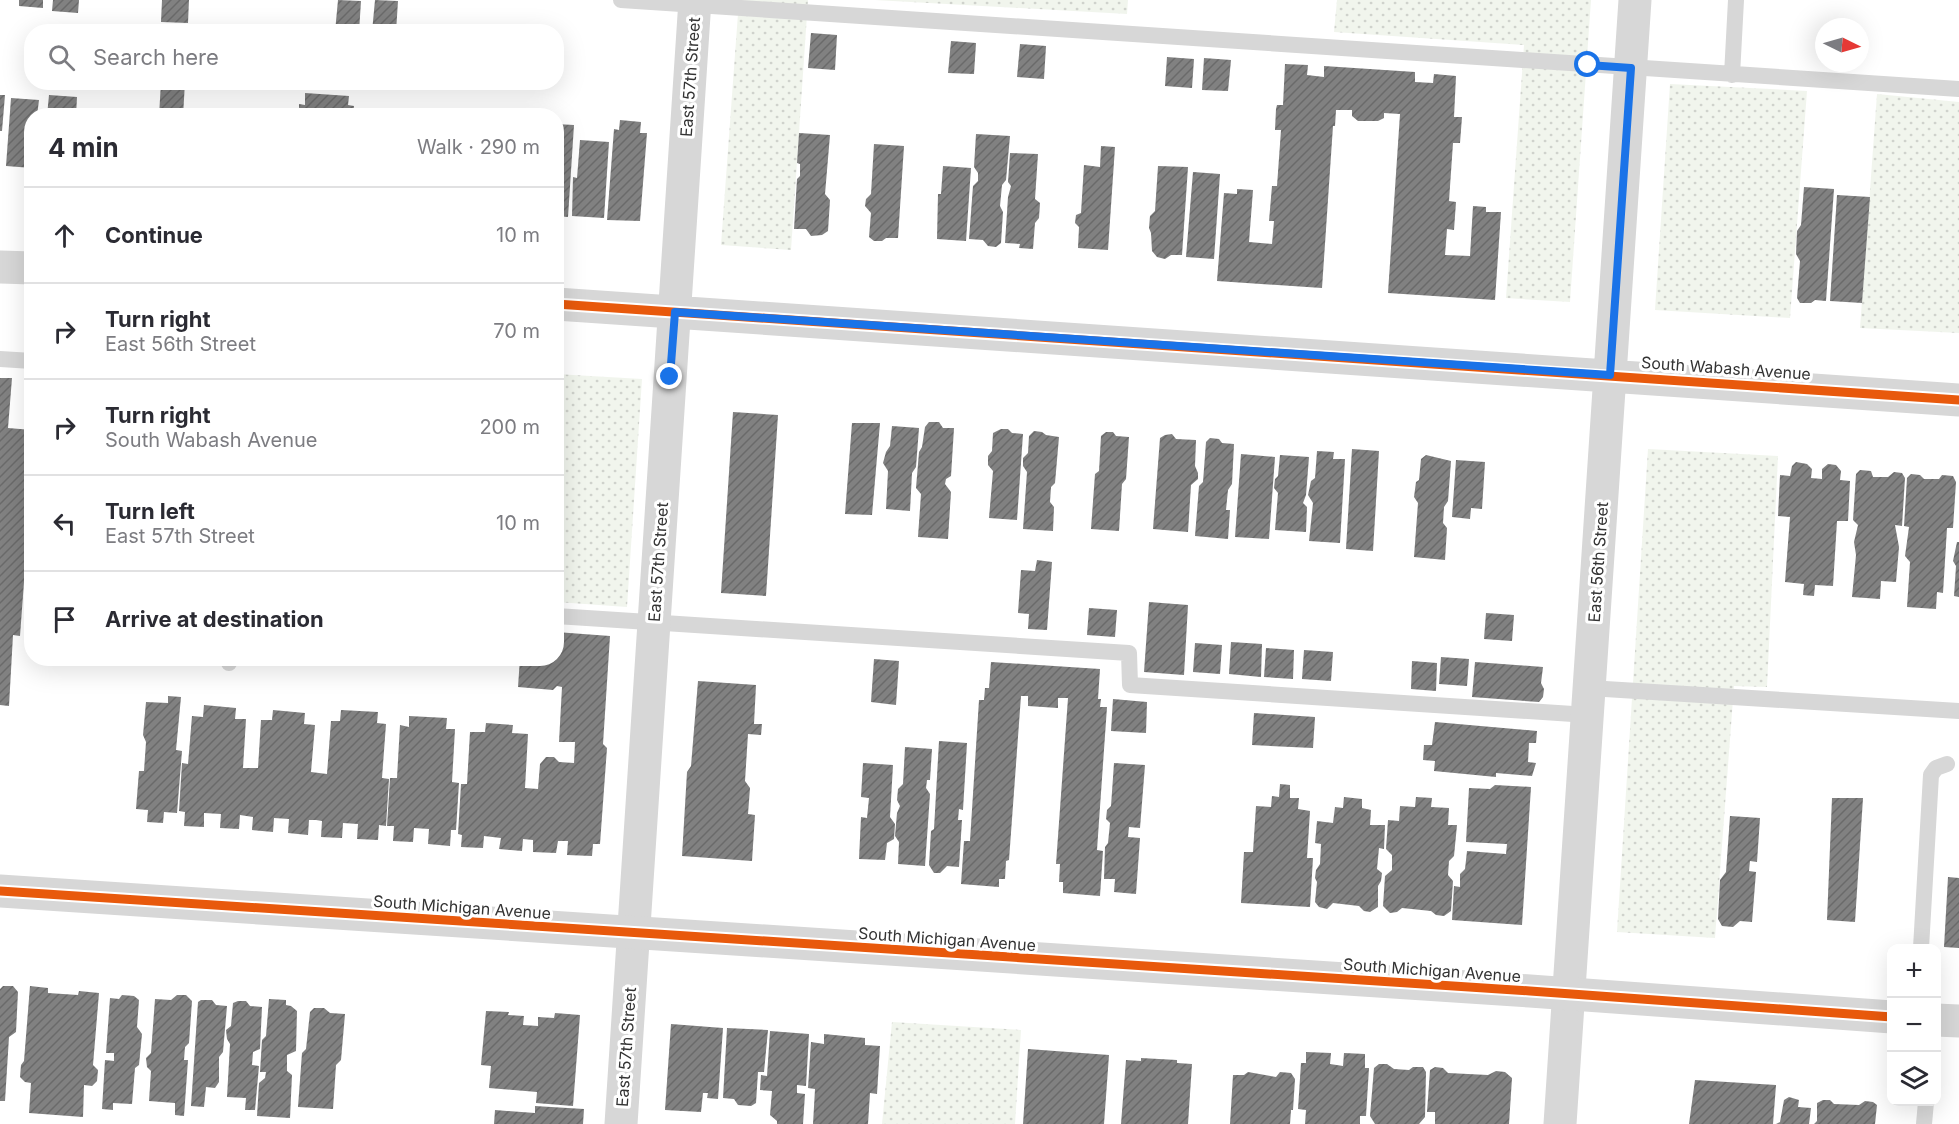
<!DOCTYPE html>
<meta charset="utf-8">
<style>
:root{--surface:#fff;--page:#f2f2f3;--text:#2b2b33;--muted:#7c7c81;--line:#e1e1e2}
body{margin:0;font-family:Inter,sans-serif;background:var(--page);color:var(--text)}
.controls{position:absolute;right:18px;bottom:18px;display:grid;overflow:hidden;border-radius:12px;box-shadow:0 6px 24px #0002}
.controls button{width:54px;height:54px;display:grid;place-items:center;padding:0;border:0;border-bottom:2px solid var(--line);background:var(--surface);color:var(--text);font:30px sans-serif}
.compass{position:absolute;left:1815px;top:18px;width:54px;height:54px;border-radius:50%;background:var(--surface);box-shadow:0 6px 24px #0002;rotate:95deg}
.stop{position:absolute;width:18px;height:18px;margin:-14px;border:4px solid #1a73e8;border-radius:50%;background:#fff}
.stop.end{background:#1a73e8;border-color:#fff;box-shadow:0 2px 6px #0008}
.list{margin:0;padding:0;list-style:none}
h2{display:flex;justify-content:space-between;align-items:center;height:78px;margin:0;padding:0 24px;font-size:26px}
h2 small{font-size:20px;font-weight:400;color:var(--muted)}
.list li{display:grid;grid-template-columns:39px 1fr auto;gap:18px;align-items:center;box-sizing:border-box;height:96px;padding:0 24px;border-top:2px solid var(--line)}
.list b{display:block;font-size:22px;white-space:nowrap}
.list p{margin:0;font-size:20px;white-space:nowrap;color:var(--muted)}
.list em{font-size:20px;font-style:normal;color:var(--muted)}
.icon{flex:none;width:33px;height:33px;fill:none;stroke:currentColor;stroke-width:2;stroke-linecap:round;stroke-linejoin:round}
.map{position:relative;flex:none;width:1959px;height:1124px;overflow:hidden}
.search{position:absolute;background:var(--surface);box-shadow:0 6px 24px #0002;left:24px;top:24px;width:540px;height:66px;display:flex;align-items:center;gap:15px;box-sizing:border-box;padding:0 21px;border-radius:24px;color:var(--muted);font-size:22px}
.panel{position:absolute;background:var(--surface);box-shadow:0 6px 24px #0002;left:24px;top:108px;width:540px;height:558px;border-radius:24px}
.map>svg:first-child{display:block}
.grass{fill:url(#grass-dots)}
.building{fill:url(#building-hatch)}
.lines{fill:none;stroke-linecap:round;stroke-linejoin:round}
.service{stroke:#d7d7d7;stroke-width:16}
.minor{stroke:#d7d7d7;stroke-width:33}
.tertiary{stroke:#d7d7d7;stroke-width:33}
.cycleway-casing{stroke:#fff;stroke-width:13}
.cycleway{stroke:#e8590c;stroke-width:9}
.route{stroke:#1a73e8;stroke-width:8}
.labels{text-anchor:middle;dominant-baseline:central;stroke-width:6;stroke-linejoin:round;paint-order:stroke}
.street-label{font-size:16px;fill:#333;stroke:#fff}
</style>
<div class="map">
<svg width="1959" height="1124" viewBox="0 0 1959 1124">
<defs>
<pattern id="grass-dots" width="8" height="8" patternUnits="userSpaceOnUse" patternTransform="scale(1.5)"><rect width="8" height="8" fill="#f1f5ed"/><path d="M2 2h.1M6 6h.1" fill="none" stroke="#cfd2cc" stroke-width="1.8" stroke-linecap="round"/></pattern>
<pattern id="building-hatch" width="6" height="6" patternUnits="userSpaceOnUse" patternTransform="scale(1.5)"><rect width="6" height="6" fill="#818181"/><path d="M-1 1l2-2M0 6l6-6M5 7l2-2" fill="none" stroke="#6a6a6a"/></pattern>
</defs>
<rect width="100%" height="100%" fill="#fff"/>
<!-- grass -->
<path class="grass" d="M739,0H808L791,250L721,245Z
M875,0H1128L1127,14Z
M1337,0H1591L1570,302L1506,298L1524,45L1334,32Z
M1670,84L1807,91L1790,318L1655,310Z
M1877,94L1959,102V333L1860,328Z
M556,374L642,379L627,607L557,602Z
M1648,449L1778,456L1767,687L1734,686L1715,938L1617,932Z
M892,1022L1021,1030L1015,1124H882Z"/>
<!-- building -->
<path class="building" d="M19,0H43V8L19,6Z
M53,0H79L78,13L52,11Z
M162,0H189L188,23L161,22Z
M338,0L361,1L359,32H335Z
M375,0L398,1L396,32H372Z
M811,33L837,35L835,70L808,68Z
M951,41L976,43L974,74L948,73Z
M1020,44L1046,46L1044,79L1017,77Z
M1167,57L1194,59L1192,88L1165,86Z
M1204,58L1231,60L1228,91L1202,90Z
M1285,64L1308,65L1307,75L1324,77V66L1415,72V82L1433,83L1434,74L1456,76L1454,117H1462L1460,143H1453L1449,201L1456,202L1454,230L1447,229L1445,255L1470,256L1473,206L1486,207V212H1501L1495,300L1388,293L1400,114L1384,113V118L1378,121H1358L1352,116V110H1336L1335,126H1333L1322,288L1217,281L1224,193L1237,194V189L1253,190L1249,242L1272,244L1274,221H1269L1272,186H1277L1281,130H1275L1276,109L1277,105H1283Z
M161,82H185L183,116H159Z
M305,93L349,96L348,105L354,106L353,116H299V104L305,105Z
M0,95H5L2,131H0Z
M49,95L77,97L76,116H47Z
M11,98L39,100L37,116H32V168L6,166Z
M364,109L394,111L393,116H363Z
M620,120L641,122L640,133H647L640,221L607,220L614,129L619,130Z
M556,124L574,125L568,217L556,216Z
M799,133L830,135L825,194L830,200L828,231L822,235L811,236L806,229H794L797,179L800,176V164L797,163Z
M976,134L1010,136L1006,180L1002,185L1000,206L1003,212L1001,243L996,247L988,246L983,240L969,239L973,186L978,181V173L974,167Z
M580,140L609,142L604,218L572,216L573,177L577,178Z
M874,144L904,146L898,238H886L882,241H874L869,237L871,213L865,206L866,199L871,194Z
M1101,146L1115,147L1108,250L1078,248L1079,227L1075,223L1076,215L1081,213L1084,165L1100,167Z
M1010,153L1038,154L1035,199L1040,203L1039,218L1035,223L1033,249L1019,248L1020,244L1005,243L1008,197L1011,186L1008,182Z
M943,166L971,168L966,241L937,239L938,194H941Z
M1158,166L1188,167L1182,255H1171L1165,259L1157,257L1152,251L1151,233L1149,228L1150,216L1155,211Z
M1193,172L1220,174L1214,259L1186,257Z
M1804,187L1834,189L1826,301L1815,300L1811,303H1800L1797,298L1800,261L1796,254L1797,231L1801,225Z
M1837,195L1870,197L1862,303L1830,301Z
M0,378H12L8,428L32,430V583L24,582L20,636L13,635L9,706L0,705Z
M733,412L778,415L766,596L721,593Z
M929,422H939L943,428H954L951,476L946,479L945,484L951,492L948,539L918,537L921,494L916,488L919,452L922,447L925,427Z
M852,423H880L872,515L845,514Z
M892,426L919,428L916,467L912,473L910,511L886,509L888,471L883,463L886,452L890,446Z
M1001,429H1008L1012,433L1023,434L1017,520L989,518L993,471L988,465V456L992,451L993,433Z
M1034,431L1042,432L1046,435L1059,437L1055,483L1051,487L1050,502L1054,507L1053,531L1023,529L1027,472L1023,466V458L1028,453L1029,436Z
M1106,432H1113L1116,436L1129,437L1126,479L1122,484L1119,531L1091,529L1095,474L1099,471L1101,436Z
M1172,434L1176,439L1196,440L1195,466L1198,473V479L1191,485L1188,532L1153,529L1160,438L1165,435Z
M1210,438L1219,439L1222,443L1234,444L1232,484L1228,490L1226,510H1230L1228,539L1195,536L1199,486L1203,482L1206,442Z
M1352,449L1379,451L1373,551L1346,549Z
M1317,451L1334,452L1333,459H1345L1340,543L1309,541L1313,503L1308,495L1311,481L1315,478Z
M1241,454L1275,457L1269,539L1235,537Z
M1280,455L1309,457L1306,495L1303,503L1307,507L1306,532L1275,530L1278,493L1274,488L1275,479L1278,476Z
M1426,455L1451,461L1448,501L1444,507L1443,523L1447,528L1445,560L1414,557L1418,503L1414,497L1416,482L1419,480L1421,459Z
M1456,460L1485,462L1482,509L1471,508L1470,519L1452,517Z
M1796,462L1807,464L1812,469L1811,478L1822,479V469L1828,464L1836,465L1841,471L1840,480L1850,481L1848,521H1837L1833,586L1815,585L1814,596L1803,595L1804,584L1785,582L1790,517L1778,516L1780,475L1790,476L1792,466Z
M1860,470L1871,471L1873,477H1888L1894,472L1902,473L1905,478L1902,526L1895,525L1899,547L1896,582L1881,581L1880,599L1852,597L1856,555L1854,542L1858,525L1853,520L1856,474Z
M1911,474L1920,475L1924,479H1939L1942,475L1953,476L1956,482L1953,528H1947L1943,593L1937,592L1936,609L1907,607L1910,562L1905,556L1909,527L1904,526L1907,478Z
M1957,542H1959V597L1954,596L1956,566L1953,561Z
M1037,560L1052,562L1047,630L1028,629L1029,614L1018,613L1021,570L1035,571Z
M1149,602L1188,605L1184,675L1144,672Z
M1089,608L1117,610L1115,637L1087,635Z
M1486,613L1514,615L1512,641L1484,639Z
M556,632L610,636L603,744L607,748L600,844H593L592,856L567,855L568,841H558L556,853L533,852V840L523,839L522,851L499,849L501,838L484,836L483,848L461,847L462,835L458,834L461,784H467L470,732H485L486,723L513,725L512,733L528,734L525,788L538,789L540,764L546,757H554L559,762L574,763L575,742H559L562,687L557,686L553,690L518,687L520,658H556Z
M1231,642L1262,644L1261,677L1229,674Z
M1195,643L1222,645L1220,674L1193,672Z
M1266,648L1294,650L1293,679L1264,677Z
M1304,650L1333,652L1331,681L1302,679Z
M1441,657L1469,659L1467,686L1439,684Z
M443,658H466V662L443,660Z
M874,659L899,661L896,705L871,702Z
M1412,661L1437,663L1436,691L1411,689Z
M991,662L1100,669L1098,699H1101L1100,707H1107L1097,850L1103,851L1100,896L1063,893V882H1059L1060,864H1056L1068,698H1058V708L1028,706V696H1021L1009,860L1006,861L1005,879H999V887L961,884L964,841H970L979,700H984L985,688H989Z
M1475,662L1543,667L1541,683L1544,689L1543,697L1539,702L1472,697Z
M698,681L756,685L754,724H762L761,735L748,734L745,781L750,788L748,814L755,815L752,861L682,856L687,772L691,766Z
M168,696L181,697L176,750L182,751L177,813L164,812L163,823L147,822L148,810L136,809L139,771H144L146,742L143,735L146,702L168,703Z
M1113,699L1147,702L1146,733L1111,731Z
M204,705L236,708L235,719H246L243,768H258L261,720H272L273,710L305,713L304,724L315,725L311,772L327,774L331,721H340L341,710L378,712L377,723L386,724L382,778L389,779L386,826L379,825L378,840L357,839L358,824L343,823L342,838L321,837L322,821L316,820H309L308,835L288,833L289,819L274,818L273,832L252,830L253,817L240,815L239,829L220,828L221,814L204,813V827L184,826L185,812L179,811L182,763L188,764L192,716L203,717Z
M1254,713L1315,717L1313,748L1252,745Z
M409,716L447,718L446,729H455L452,782L459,783L456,830H451L450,846L428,844L429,829L414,828L413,842L393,841L394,826H387L390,778H397L400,725L409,727Z
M1435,722L1537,731L1536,743H1529L1528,762L1536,763L1532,776L1496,773V777L1434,771L1435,761L1423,760L1424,745H1432Z
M939,741L967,743L963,810L959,809L958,820H962L959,867L947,866L940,873H934L929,865L931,831L934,829Z
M905,747L932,749L930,780H927L926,788L930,794L925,866L898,864L899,842L895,836L897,813L900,806L897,800L898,789L903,784Z
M863,763L893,765L890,817L895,824L894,839L887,843L885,860L859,859L861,817L867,818L869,798L861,797Z
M1114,763L1145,765L1140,828L1129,827L1128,837L1140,838L1136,894L1114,892L1115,879H1104L1105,847L1108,843L1110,823L1106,819L1107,810L1111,806Z
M1280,784L1290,785V798H1299L1298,809L1310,811L1307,858H1313L1310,907L1241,903L1244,852H1253L1256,806L1271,807L1272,796L1279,797Z
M1495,785L1531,787L1522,925L1452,920L1454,886L1460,887V874L1465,869L1467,851L1506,854L1507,844L1466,842L1469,788L1490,789Z
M1344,797L1362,799V808L1371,810L1370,825H1385L1384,849L1379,848L1377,869L1382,873L1381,881L1378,886V907L1370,912L1364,911L1359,906L1333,903L1327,909L1319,907L1315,902L1317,882L1315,878L1316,870L1320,864L1321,844L1315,843L1317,821L1333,823L1335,807L1343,808Z
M1416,797L1432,798L1431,807L1449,808L1448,825H1457L1454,856L1449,861L1448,875L1453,881L1451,911L1444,916L1436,915L1431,911L1402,908L1397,912L1390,913L1383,906L1385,876L1392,870V855L1386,849L1388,820L1399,821L1400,806L1415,807Z
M1832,798H1863L1855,922L1827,920Z
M1730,816L1760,818L1757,862L1750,861L1749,871L1756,872L1752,922L1740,921L1733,927L1722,926L1718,919L1720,880L1726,872Z
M1948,877L1959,878V948L1944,947Z
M3,986H13L18,992L16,1032L9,1037L5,1101H0V989Z
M30,986L48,988V993L78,995L79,991L99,993L93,1065L98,1070L97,1081L92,1086L84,1085L83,1117L29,1113L31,1083L25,1082L20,1077L21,1065L24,1061Z
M122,995L134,996L139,1000L137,1027L142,1034L139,1065L135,1068L132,1104L113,1103V1110L102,1109L105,1060L114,1061V1053H106L110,998L119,999Z
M177,995H186L192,1001L189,1043L185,1047L184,1060H188L184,1116L175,1115V1103L149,1101L151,1071L147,1067L146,1058L151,1053L155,999L171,1000Z
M269,999L286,1000V1005L291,1006L297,1011L296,1051L287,1055V1071L292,1075L290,1118L257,1116L259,1083L265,1078L266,1072H260L262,1040L266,1036Z
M201,1000H212L216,1005L227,1006L223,1052L219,1057V1082L215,1088L206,1087L204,1107L191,1106L198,1002Z
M238,1001H246L250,1006L262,1007L260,1049L253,1052L252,1065L259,1066L255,1110H245L246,1098L227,1097L230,1044L227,1039L226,1030L231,1026L233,1003Z
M314,1008H324L330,1013L345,1014L341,1060L336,1065L333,1109L298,1107L302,1053L306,1049L310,1012Z
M486,1011L509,1012L508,1015L524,1016L523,1025L538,1026V1017L554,1018L555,1013L580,1015L573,1106L536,1103L537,1092L489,1088L491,1066L481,1065Z
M671,1024L723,1028L718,1099L707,1098L708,1093H703L701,1112L665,1110Z
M727,1028L768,1030L764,1072H758L756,1103L751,1106L738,1105L734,1099L723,1098Z
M770,1031L809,1034L806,1086L797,1085V1093L805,1094L803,1124H777V1121L770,1115L772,1091L760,1090L761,1075L767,1076Z
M824,1034L865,1038V1045L880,1046L877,1094L870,1093L868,1124H813L815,1089L808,1088L811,1042L824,1044Z
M1028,1049L1109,1055L1104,1124H1023Z
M1306,1052L1331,1053L1330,1064L1343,1066L1344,1053L1365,1054V1068H1369L1366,1116H1360V1124H1305L1306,1110L1298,1109L1301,1063H1306Z
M1141,1058L1177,1060V1063L1192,1064L1188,1124H1121L1126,1060L1141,1061Z
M1379,1064H1387L1394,1069L1409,1070L1413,1067H1423L1426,1072L1425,1117L1419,1124H1375L1370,1116L1374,1068Z
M1435,1067L1443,1068L1448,1073L1488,1075L1496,1071L1505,1072L1512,1078L1509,1124H1435V1112H1427L1430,1070Z
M1248,1072L1276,1077L1280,1072L1291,1073L1295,1079L1293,1110H1291L1290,1124H1230L1233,1075H1244Z
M1695,1080L1776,1085L1773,1124H1689Z
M1789,1097L1799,1100L1798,1107L1811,1108L1809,1124H1776L1780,1122L1784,1100Z
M1823,1100H1830L1834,1104L1859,1105L1865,1101L1873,1102L1877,1105L1875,1124H1814L1817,1121V1103Z
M535,1106L584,1109L583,1124H494L495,1110L535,1113Z"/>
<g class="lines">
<!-- service -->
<path class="service" d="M621,0L1959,89
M1732,75L1736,0
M0,359L32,361
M556,616L1129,653L1130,685L1588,715
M229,663V658
M1589,688L1959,711
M1921,948L1931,775L1936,768L1947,764
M1924,1124L1926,1102"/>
<!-- minor -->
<path class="minor" d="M0,267L32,268
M556,304L1959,400
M621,1124L695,0
M1560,1124L1635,0"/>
<!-- tertiary -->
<path class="tertiary" d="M0,891L1530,991L1892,1017
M1936,1020L1959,1021"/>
<defs>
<path id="cycleway" d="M556,304L1959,400
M0,891L1530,991L1892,1017"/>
</defs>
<!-- cycleway casing -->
<use href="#cycleway" class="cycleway-casing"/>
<!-- cycleway -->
<use href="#cycleway" class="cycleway"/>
</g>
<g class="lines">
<!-- route -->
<path class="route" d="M670,377L675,312L1610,375L1631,68L1588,65"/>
</g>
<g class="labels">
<!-- street labels -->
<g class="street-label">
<text transform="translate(690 77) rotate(-86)">East 57th Street</text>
<text transform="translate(1726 368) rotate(4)">South Wabash Avenue</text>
<text transform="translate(658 562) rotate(-86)">East 57th Street</text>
<text transform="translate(1598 562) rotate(-86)">East 56th Street</text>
<text transform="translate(462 907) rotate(4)">South Michigan Avenue</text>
<text transform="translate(947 939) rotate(4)">South Michigan Avenue</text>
<text transform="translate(1432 970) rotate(4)">South Michigan Avenue</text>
<text transform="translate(626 1047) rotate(-86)">East 57th Street</text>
</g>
</g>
</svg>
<div class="controls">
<button>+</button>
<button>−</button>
<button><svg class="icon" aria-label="layers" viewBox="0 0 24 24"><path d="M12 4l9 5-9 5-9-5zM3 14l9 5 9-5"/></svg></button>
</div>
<svg class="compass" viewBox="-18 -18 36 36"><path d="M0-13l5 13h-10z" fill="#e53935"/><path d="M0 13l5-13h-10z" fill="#7c7c81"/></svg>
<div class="stop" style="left:1588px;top:65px"></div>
<div class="stop end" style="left:670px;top:377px"></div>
<div class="search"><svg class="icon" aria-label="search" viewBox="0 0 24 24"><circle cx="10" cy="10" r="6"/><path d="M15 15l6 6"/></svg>Search here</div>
<section class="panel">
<h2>4 min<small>Walk · 290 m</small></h2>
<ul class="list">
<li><svg class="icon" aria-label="ahead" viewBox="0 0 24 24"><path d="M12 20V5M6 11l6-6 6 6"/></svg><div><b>Continue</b></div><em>10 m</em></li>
<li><svg class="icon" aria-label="right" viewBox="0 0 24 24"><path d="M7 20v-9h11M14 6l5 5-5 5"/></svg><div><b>Turn right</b><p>East 56th Street</p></div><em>70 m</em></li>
<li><svg class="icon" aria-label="right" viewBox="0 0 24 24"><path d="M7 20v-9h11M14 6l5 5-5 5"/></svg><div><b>Turn right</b><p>South Wabash Avenue</p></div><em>200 m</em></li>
<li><svg class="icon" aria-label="left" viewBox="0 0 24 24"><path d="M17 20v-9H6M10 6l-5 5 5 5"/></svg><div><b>Turn left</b><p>East 57th Street</p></div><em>10 m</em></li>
<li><svg class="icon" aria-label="arrive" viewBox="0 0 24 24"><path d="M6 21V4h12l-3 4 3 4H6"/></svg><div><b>Arrive at destination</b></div></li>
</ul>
</section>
</div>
